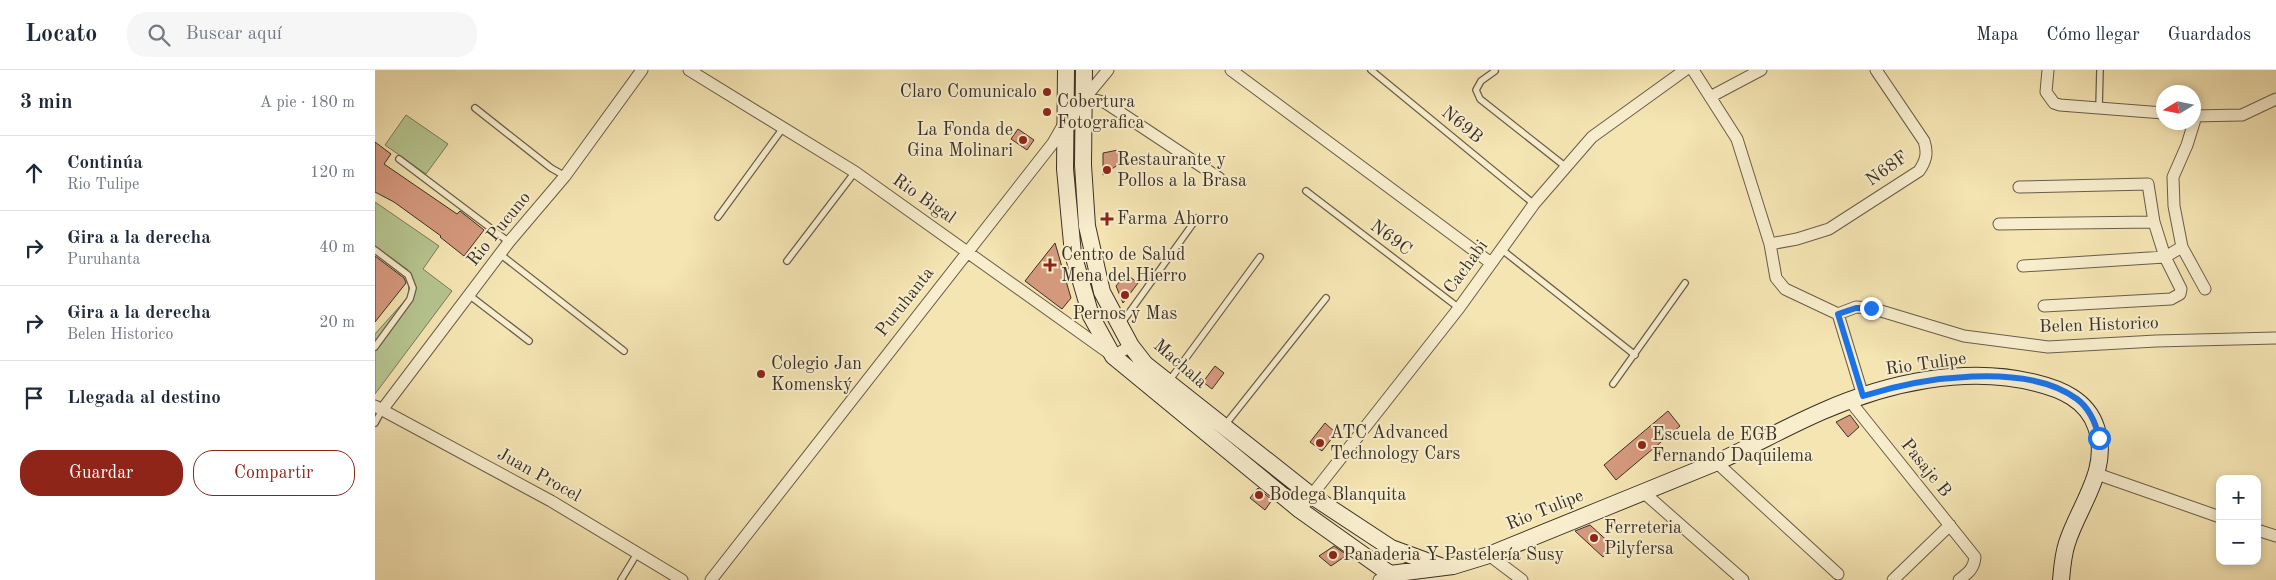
<!DOCTYPE html>
<html lang="es">
<meta charset="utf-8">
<style>
:root{--surface:#fff;--page:#f6f6f7;--text:#1f2937;--muted:#747a83;--line:#e0e1e3;--accent:#8f2418}
body{margin:0;font-family:"Old Standard TT",serif;background:var(--page);color:var(--text)}
.controls{position:absolute;right:15px;bottom:15px;display:grid;overflow:hidden;border-radius:10px;box-shadow:0 2px 8px #0003}
.controls button{width:45px;height:45px;display:grid;place-items:center;padding:0;border:0;border-bottom:1px solid var(--line);background:var(--surface);color:var(--text);font:25px sans-serif}
.compass{position:absolute;left:1781px;top:15px;width:45px;height:45px;border-radius:50%;background:var(--surface);box-shadow:0 2px 8px #0003;rotate:260deg}
.stop{position:absolute;width:15px;height:15px;margin:-11px;border:4px solid #1a73e8;border-radius:50%;background:#fff}
.stop.end{background:#1a73e8;border-color:#fff;box-shadow:0 1px 5px #0008}
.list{margin:0;padding:0;list-style:none}
h2{display:flex;justify-content:space-between;align-items:center;height:65px;margin:0;padding:0 20px;font-size:21px}
h2 small{font-size:16px;font-weight:400;color:var(--muted)}
.list li{display:grid;grid-template-columns:32px 1fr auto;gap:15px;align-items:center;box-sizing:border-box;height:75px;padding:0 20px;border-top:1px solid var(--line)}
.list b{display:block;font-size:19px;white-space:nowrap}
.list p{margin:0;font-size:16px;white-space:nowrap;color:var(--muted)}
.list em{font-size:16px;font-style:normal;color:var(--muted)}
.actions{display:flex;gap:10px;padding:15px 20px}
.actions a{flex:1;padding:11px 0;border:1px solid var(--accent);border-radius:20px;text-align:center;font-size:18px;color:var(--accent)}
.actions .main{background:var(--accent);color:#fff}
.icon{flex:none;width:28px;height:28px;fill:none;stroke:currentColor;stroke-width:2;stroke-linecap:round;stroke-linejoin:round}
.map{position:relative;flex:none;width:1901px;height:510px;overflow:hidden}
header{display:flex;align-items:center;gap:30px;box-sizing:border-box;height:70px;padding:0 25px;background:var(--surface);border-bottom:1px solid var(--line)}
header strong{font-size:24px}
nav{display:flex;gap:28px;margin-inline-start:auto;font-size:18px}
.search{width:350px;height:45px;background:var(--page);display:flex;align-items:center;gap:12px;box-sizing:border-box;padding:0 18px;border-radius:20px;color:var(--muted);font-size:19px}
main{display:flex}
aside{flex:1;background:var(--surface)}
.map>svg:first-child{display:block}
.green{fill:#b7c690;stroke:#787c5b}
.building{fill:#d69a7f;stroke:#3a3126}
.lines{fill:none;stroke-linecap:round;stroke-linejoin:round}
.service-casing{stroke:#695e49;stroke-width:8}
.minor-casing{stroke:#695e49;stroke-width:13}
.secondary-casing{stroke:#3a3126;stroke-width:18}
.service{stroke:#f8eece;stroke-width:5.5}
.minor{stroke:#f8eece;stroke-width:11}
.secondary{stroke:#f8eece;stroke-width:16}
.route{stroke:#1a73e8;stroke-width:6}
.poi-dot{fill:#8f2418;stroke:#f8eece;stroke-width:2}
.labels{text-anchor:middle;dominant-baseline:central;stroke-width:4;stroke-linejoin:round;paint-order:stroke}
.poi-label{font-size:18px;fill:#3a3126;stroke:#f8eece;text-anchor:start}
.street-label{font-size:18px;fill:#3a3126;stroke:#f8eece}
</style>
<header>
<strong>Locato</strong>
<div class="search"><svg class="icon" aria-label="search" viewBox="0 0 24 24"><circle cx="10" cy="10" r="6"/><path d="M15 15l6 6"/></svg>Buscar aquí</div>
<nav><a>Mapa</a><a>Cómo llegar</a><a>Guardados</a></nav>
</header>
<main>
<aside>
<h2>3 min<small>A pie · 180 m</small></h2>
<ul class="list">
<li><svg class="icon" aria-label="ahead" viewBox="0 0 24 24"><path d="M12 20V5M6 11l6-6 6 6"/></svg><div><b>Continúa</b><p>Rio Tulipe</p></div><em>120 m</em></li>
<li><svg class="icon" aria-label="right" viewBox="0 0 24 24"><path d="M7 20v-9h11M14 6l5 5-5 5"/></svg><div><b>Gira a la derecha</b><p>Puruhanta</p></div><em>40 m</em></li>
<li><svg class="icon" aria-label="right" viewBox="0 0 24 24"><path d="M7 20v-9h11M14 6l5 5-5 5"/></svg><div><b>Gira a la derecha</b><p>Belen Historico</p></div><em>20 m</em></li>
<li><svg class="icon" aria-label="arrive" viewBox="0 0 24 24"><path d="M6 21V4h12l-3 4 3 4H6"/></svg><div><b>Llegada al destino</b></div></li>
</ul>
<div class="actions"><a class="main">Guardar</a><a>Compartir</a></div>
</aside>
<div class="map">
<svg width="1901" height="510" viewBox="0 0 1901 510">
<rect width="100%" height="100%" fill="#f5e5b3"/>
<filter id="stains"><feTurbulence type="fractalNoise" baseFrequency=".004" numOctaves="4"/><feColorMatrix values="0 0 0 0 .2 0 0 0 0 .09 0 0 0 0 .02 0 0 0 .5 -.17"/></filter>
<radialGradient id="worn" r=".72"><stop offset=".6" stop-color="#630" stop-opacity="0"/><stop offset="1" stop-color="#630" stop-opacity=".3"/></radialGradient>
<!-- green -->
<path class="green" d="M31,45L73,74L51,104L10,75Z
M0,132L64,176L48,199L77,221L0,324V264L34,226L33,200L0,176Z"/>
<!-- building -->
<path class="building" d="M643,59L659,70L652,80L636,69Z
M0,72L16,84L9,94L82,144L85,141L109,160L89,186L65,167L66,166L19,132L0,122Z
M743,80L744,94L728,105V83Z
M680,173L696,228L687,239L650,211Z
M0,186L29,208L31,213L0,252Z
M751,204L763,213L748,233L741,216Z
M840,296L849,303L837,319L828,312Z
M1293,341L1305,356L1241,410L1229,395Z
M1475,345L1484,357L1473,367L1461,352Z
M950,353L961,363L947,381L935,372Z
M883,418L897,430L890,440L875,428Z
M1215,455L1238,476L1228,487L1200,461Z
M959,476L972,485L956,496L944,486Z"/>
<g class="lines">
<defs>
<path id="service" d="M996,0L1159,134
M1120,1L1106,11L1101,20L1105,29L1191,97
M100,38L176,98L190,106
M1724,38L1725,0
M24,89L134,172
M931,121L1084,238
M343,147L408,58
M1126,179L1260,285
M0,180L33,205L38,218L35,229L0,277
M125,184L249,281
M412,191L480,102
M94,225L154,271
M746,254L822,148
M794,311L885,187
M1238,314L1310,213
M0,353L7,340
M850,355L951,228
M246,510L263,482"/>
<path id="minor" d="M314,0L480,102L738,286L756,276
M856,0L1116,193
M1318,0L1362,69L1395,174L1401,208L1410,219L1463,244L1481,237L1496,238L1589,266L1673,277L1781,271L1901,268
M1673,0L1671,22L1679,33L1685,35L1788,43
M710,27L731,33L844,108
M1335,27L1386,0
M1818,46L1867,45L1901,29
M1821,46L1812,75L1798,107L1799,136L1807,177L1830,219
M1644,117L1773,114L1779,152L1790,187L1806,219L1805,224L1796,229L1669,236
M1624,154L1779,152
M1395,174L1422,169L1454,159L1544,101C1551,91 1553,83 1549,71L1501,0
M1648,196L1790,187L1807,177
M1463,244L1488,326
M1475,331L1600,487C1599,499 1593,503 1584,510
M0,336L176,431L307,510
M7,340L134,172L190,106L267,0
M1341,392L1463,504
M1722,404L1845,447
M1267,421L1368,510
M925,440L1084,238L1159,134L1191,97L1217,67L1310,0
M1882,460L1901,466
M1114,485L1147,510
M336,510L678,73L690,52L733,0
M1004,510L1015,504
M1518,510L1575,455"/>
<path id="secondary" d="M691,0L690,99L698,184L716,246L738,286L925,440L1015,504L1078,496L1114,485C1189,454 1265,424 1340,393C1376,377 1411,357 1448,341C1512,313 1591,295 1661,313C1686,319 1712,330 1721,357C1736,399 1704,435 1692,473C1688,485 1687,498 1686,510
M709,0L708,95L712,156L727,222L756,276L770,294L937,426L1016,478L1065,496"/>
</defs>
<!-- service casing -->
<use href="#service" class="service-casing"/>
<!-- minor casing -->
<use href="#minor" class="minor-casing"/>
<!-- secondary casing -->
<use href="#secondary" class="secondary-casing"/>
<!-- service -->
<use href="#service" class="service"/>
<!-- minor -->
<use href="#minor" class="minor"/>
<!-- secondary -->
<use href="#secondary" class="secondary"/>
</g>
<g class="lines">
<!-- route -->
<path class="route" d="M1496,238H1481L1463,244L1488,326C1545,308 1650,291 1702,329C1715,339 1721,354 1724,368"/>
</g>
<!-- markers -->
<g class="poi-dot">
<circle cx="672" cy="22" r="5"/>
<circle cx="672" cy="42" r="5"/>
<circle cx="648" cy="70" r="5"/>
<circle cx="732" cy="100" r="5"/>
<path d="M729.5 141.5h5v5h5v5h-5v5h-5v-5h-5v-5h5z"/>
<path d="M672.5 187.5h5v5h5v5h-5v5h-5v-5h-5v-5h5z"/>
<circle cx="750" cy="225" r="5"/>
<circle cx="386" cy="304" r="5"/>
<circle cx="945" cy="373" r="5"/>
<circle cx="1267" cy="375" r="5"/>
<circle cx="884" cy="425" r="5"/>
<circle cx="1219" cy="468" r="5"/>
<circle cx="958" cy="485" r="5"/>
</g>
<g class="labels">
<!-- poi labels -->
<g class="poi-label">
<text x="662" y="22" text-anchor="end">Claro Comunicalo</text>
<text x="682" y="32">Cobertura<tspan x="682" dy="21">Fotografica</tspan></text>
<text x="638" y="60" text-anchor="end">La Fonda de<tspan x="638" dy="21">Gina Molinari</tspan></text>
<text x="742" y="90">Restaurante y<tspan x="742" dy="21">Pollos a la Brasa</tspan></text>
<text x="742" y="149">Farma Ahorro</text>
<text x="686" y="185">Centro de Salud<tspan x="686" dy="21">Mena del Hierro</tspan></text>
<text x="750" y="244" text-anchor="middle">Pernos y Mas</text>
<text x="396" y="294">Colegio Jan<tspan x="396" dy="21">Komenský</tspan></text>
<text x="955" y="363">ATC Advanced<tspan x="955" dy="21">Technology Cars</tspan></text>
<text x="1277" y="365">Escuela de EGB<tspan x="1277" dy="21">Fernando Daquilema</tspan></text>
<text x="894" y="425">Bodega Blanquita</text>
<text x="1229" y="458">Ferreteria<tspan x="1229" dy="21">Pilyfersa</tspan></text>
<text x="968" y="485">Panaderia Y Pastelería Susy</text>
</g>
<!-- street labels -->
<g class="street-label">
<text transform="translate(1087 55) rotate(39)">N69B</text>
<text transform="translate(1512 99) rotate(-35)">N68F</text>
<text transform="translate(549 129) rotate(35)">Rio Bigal</text>
<text transform="translate(124 159) rotate(-51)">Rio Pucuno</text>
<text transform="translate(1016 168) rotate(37)">N69C</text>
<text transform="translate(1091 197) rotate(-54)">Cachabi</text>
<text transform="translate(530 232) rotate(-52)">Puruhanta</text>
<text transform="translate(1724 255) rotate(-2)">Belen Historico</text>
<text transform="translate(805 294) rotate(41)">Machala</text>
<text transform="translate(1551 294) rotate(-8)">Rio Tulipe</text>
<text transform="translate(1551 398) rotate(51)">Pasaje B</text>
<text transform="translate(164 405) rotate(29)">Juan Procel</text>
<text transform="translate(1170 440) rotate(-22)">Rio Tulipe</text>
</g>
</g>
<rect width="100%" height="100%" filter="url(#stains)"/>
<rect width="100%" height="100%" fill="url(#worn)"/>
</svg>
<div class="controls">
<button>+</button>
<button>−</button>
</div>
<svg class="compass" viewBox="-18 -18 36 36"><path d="M0-13l5 13h-10z" fill="#e53935"/><path d="M0 13l5-13h-10z" fill="#747a83"/></svg>
<div class="stop" style="left:1724px;top:368px"></div>
<div class="stop end" style="left:1496px;top:238px"></div>
</div>
</main>
